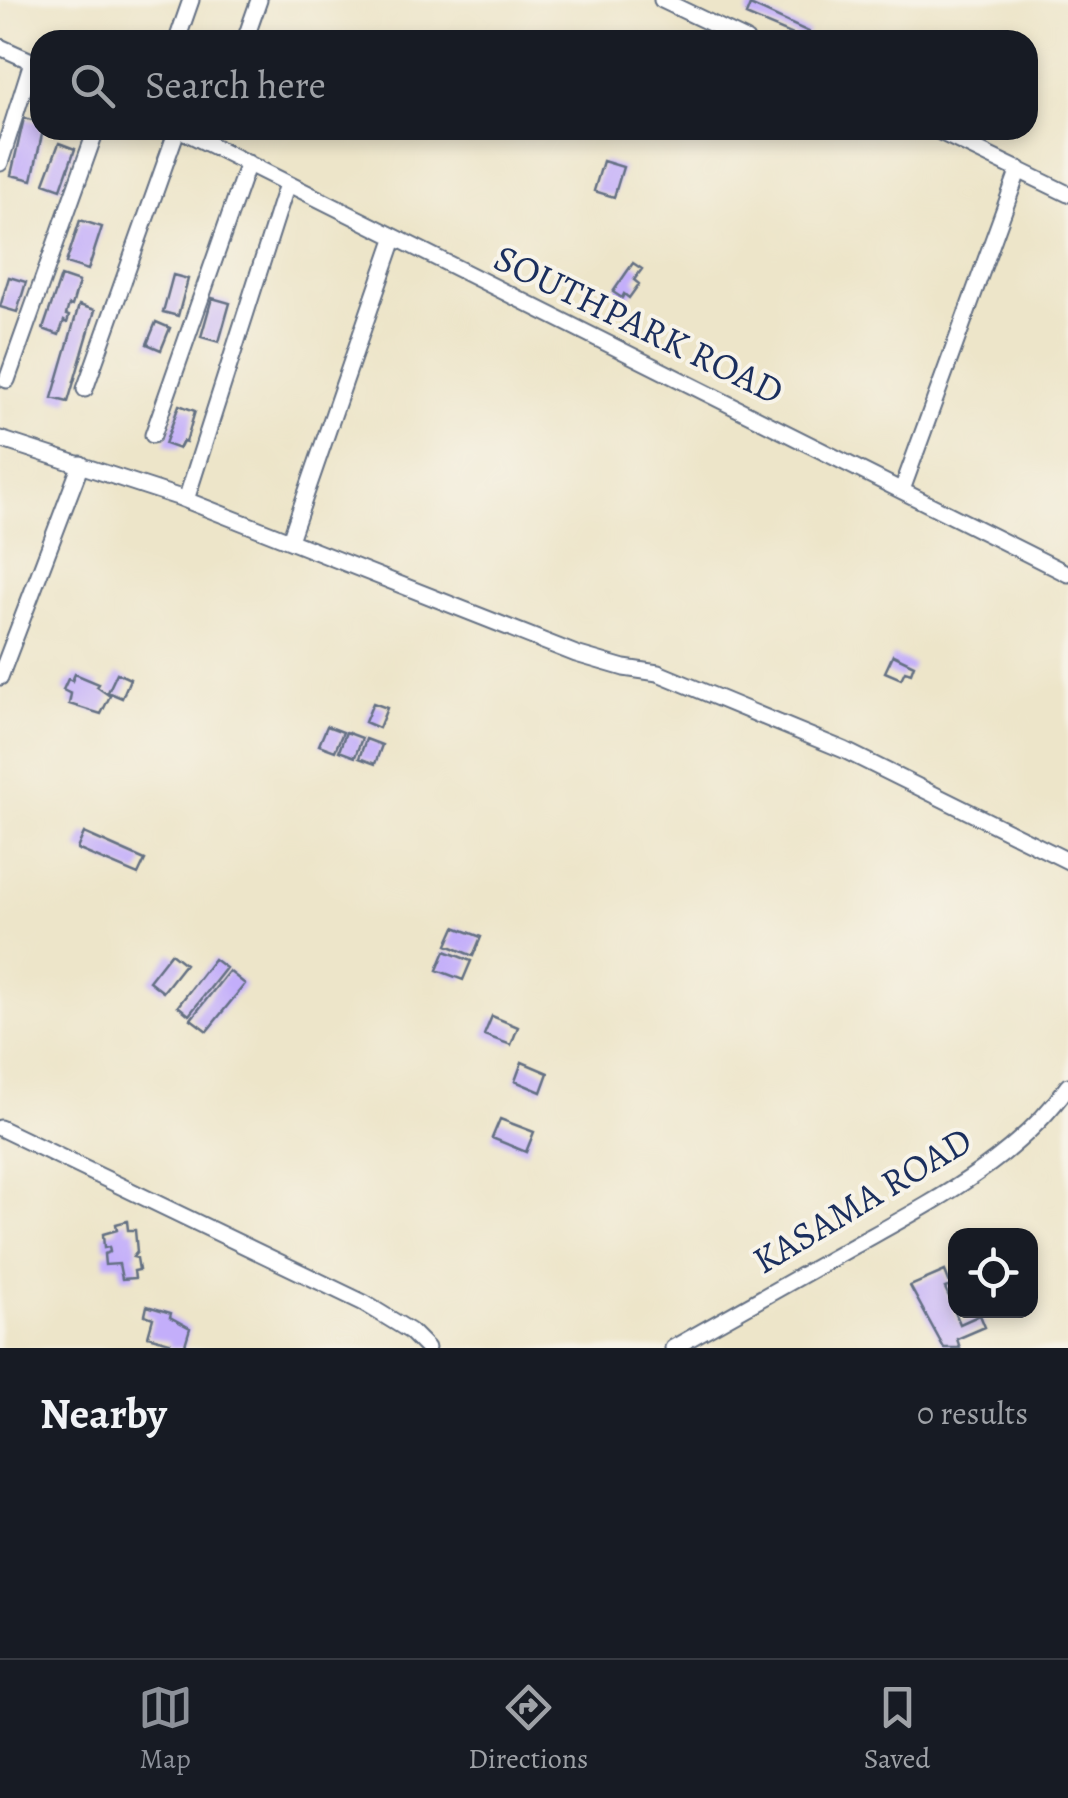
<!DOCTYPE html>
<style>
:root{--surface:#171b24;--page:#20242c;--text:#f1f3f6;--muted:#9ea1a6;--line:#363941;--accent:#8c9099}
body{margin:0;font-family:Alegreya,serif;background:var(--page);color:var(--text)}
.controls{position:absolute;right:30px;bottom:30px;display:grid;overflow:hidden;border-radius:20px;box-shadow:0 5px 15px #0003}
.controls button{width:90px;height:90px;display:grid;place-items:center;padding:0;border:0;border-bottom:2px solid var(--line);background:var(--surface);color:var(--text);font:50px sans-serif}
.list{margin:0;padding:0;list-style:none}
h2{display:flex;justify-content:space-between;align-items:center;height:130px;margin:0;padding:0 40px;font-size:42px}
h2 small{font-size:32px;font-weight:400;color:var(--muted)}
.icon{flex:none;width:55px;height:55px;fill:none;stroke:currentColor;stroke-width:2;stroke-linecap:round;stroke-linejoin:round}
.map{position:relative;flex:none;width:1068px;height:1348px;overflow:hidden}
.search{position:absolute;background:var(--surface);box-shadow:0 5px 15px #0003;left:30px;right:30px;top:30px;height:110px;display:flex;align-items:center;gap:25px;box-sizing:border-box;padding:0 35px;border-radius:30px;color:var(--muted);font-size:38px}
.sheet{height:310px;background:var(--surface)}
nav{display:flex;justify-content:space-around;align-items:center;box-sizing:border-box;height:140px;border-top:2px solid var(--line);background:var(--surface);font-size:28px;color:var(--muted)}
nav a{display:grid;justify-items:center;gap:5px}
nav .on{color:var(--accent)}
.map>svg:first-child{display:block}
.building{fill:#c3aefa}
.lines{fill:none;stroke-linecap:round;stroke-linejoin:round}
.minor-casing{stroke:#646f83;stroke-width:19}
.minor{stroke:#fff;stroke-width:15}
.labels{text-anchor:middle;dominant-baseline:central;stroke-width:8;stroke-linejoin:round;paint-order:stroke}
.street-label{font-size:38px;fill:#1b2f5e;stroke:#f7f3e8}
</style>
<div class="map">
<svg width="1068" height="1348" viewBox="0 0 1068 1348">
<rect width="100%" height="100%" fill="#f7f3e8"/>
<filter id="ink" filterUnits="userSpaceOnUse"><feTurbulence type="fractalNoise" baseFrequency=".01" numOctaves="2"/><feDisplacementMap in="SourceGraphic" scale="20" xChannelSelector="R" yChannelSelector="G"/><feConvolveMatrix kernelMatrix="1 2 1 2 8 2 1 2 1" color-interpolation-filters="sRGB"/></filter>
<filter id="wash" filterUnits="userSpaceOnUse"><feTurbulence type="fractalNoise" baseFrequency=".0048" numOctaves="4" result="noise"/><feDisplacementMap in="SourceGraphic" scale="40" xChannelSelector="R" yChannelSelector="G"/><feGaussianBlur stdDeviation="2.25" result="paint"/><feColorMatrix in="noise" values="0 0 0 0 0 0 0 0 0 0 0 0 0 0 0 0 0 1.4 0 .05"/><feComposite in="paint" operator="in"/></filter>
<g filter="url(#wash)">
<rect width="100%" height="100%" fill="#ede5c9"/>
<g id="blocks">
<!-- building -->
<path class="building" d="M750,5L809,32L805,40L746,15Z
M24,118L40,122V130H43L32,180L11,175Z
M59,143L75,149L61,189L44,183Z
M603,161L623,167L614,197L594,191Z
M80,220L102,227L88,270L66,263Z
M633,263L642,269L634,280L639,284L629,298L624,294L622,298L613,292Z
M173,275L188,279L178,316L163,312Z
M61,276L79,282L72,306L69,305L66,315L69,316L67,323L64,321L59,335L43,329Z
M9,277L26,282L17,312L0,307Z
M212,298L230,303L219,342L201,337Z
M79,305L95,310L68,402L52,398Z
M156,322L170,328L161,350L147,344Z
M179,405L195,411L186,442L183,441L179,449L165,444Z
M893,655L914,665L911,673L905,671L901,679L885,672Z
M117,673L130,679L122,698L108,692Z
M75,674L99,684L97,687L110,696L101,714L69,704L71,694L63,690L68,679L72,681Z
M373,703L387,708L379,728L365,722Z
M327,726L343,732L335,751L319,745Z
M346,732L362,738L355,757L339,751Z
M366,739L382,745L375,764L359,758Z
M84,833L145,860L138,875L77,849Z
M455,927L481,937L473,956L447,945Z
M445,951L471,961L463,980L437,970Z
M171,953L185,964L163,992L149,981Z
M214,959L226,968L189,1015L178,1006Z
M229,971L245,984L207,1031L191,1019Z
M492,1016L518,1027L511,1045L484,1035Z
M522,1062L548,1073L541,1092L515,1081Z
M500,1119L534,1132L526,1152L492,1138Z
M127,1221L128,1230H135L137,1252L133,1257L137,1258L139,1270L134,1271L135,1278L122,1279L119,1264L105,1265L104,1254L110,1252L109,1247L104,1248L103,1234L117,1230L116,1224Z
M945,1271L951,1286L945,1288L951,1301L956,1299L955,1312L960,1324L980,1315L985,1327L957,1339L960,1348H944L910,1286Z
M147,1306L171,1313L170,1317L190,1328L184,1348L168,1347L170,1342L148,1336L153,1318L145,1315Z"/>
</g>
</g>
<g filter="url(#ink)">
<use href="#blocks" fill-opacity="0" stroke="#646f83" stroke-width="2.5"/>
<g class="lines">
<defs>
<path id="minor" d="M662,0L746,40
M177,40L191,0
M245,40L259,0
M0,47L40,65
M181,130L1068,574
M936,130L1068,194
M0,163L32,62
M7,380L96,130
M85,389L177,130
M153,435L248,163
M0,439L178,497L576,654L624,668L658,673L844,750L1068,861
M902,490L1019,169
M186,500L287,184
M290,540L394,239
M0,677L81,464
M0,1128L364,1303L410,1331L427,1348
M673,1348C734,1314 794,1280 854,1246C931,1203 1016,1160 1068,1086"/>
</defs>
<!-- minor casing -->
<use href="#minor" class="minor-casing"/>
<!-- minor -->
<use href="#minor" class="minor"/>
</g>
</g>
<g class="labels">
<!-- street labels -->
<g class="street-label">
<text transform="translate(639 324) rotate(26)">SOUTHPARK ROAD</text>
<text transform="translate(862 1200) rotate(-31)">KASAMA ROAD</text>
</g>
</g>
</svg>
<div class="controls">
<button><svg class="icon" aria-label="locate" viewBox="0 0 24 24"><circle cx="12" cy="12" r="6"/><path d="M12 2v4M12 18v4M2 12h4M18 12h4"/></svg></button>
</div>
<div class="search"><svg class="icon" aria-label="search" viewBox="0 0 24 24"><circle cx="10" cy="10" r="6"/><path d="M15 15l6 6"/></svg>Search here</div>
</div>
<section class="sheet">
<h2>Nearby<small>0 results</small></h2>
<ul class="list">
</ul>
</section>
<nav>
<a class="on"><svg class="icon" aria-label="map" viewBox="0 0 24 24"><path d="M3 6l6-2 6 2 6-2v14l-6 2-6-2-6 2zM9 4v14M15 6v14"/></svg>Map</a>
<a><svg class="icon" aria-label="directions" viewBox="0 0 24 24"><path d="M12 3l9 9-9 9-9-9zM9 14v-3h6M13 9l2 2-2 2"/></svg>Directions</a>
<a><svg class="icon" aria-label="saved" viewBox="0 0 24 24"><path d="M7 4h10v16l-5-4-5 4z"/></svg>Saved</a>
</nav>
